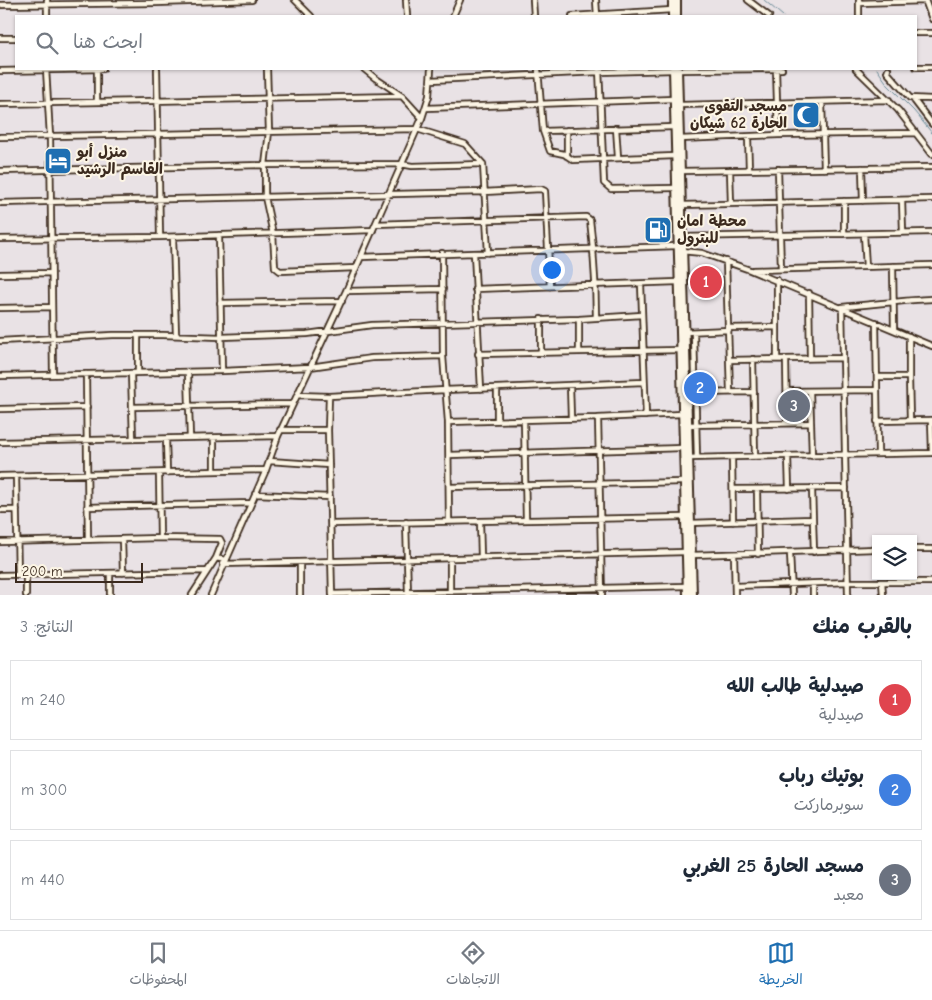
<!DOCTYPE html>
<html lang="ar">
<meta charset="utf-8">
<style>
:root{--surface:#fff;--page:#f6f6f7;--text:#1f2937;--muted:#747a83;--line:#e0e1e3;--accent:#1f6fb2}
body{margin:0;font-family:"Comic Neue","Playpen Sans Arabic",sans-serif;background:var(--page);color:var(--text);direction:rtl}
.controls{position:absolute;right:15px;bottom:15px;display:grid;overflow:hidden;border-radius:0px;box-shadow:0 1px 4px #0004}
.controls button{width:45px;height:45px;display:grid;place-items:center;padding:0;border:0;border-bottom:1px solid var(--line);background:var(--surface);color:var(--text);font:25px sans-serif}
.scale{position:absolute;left:15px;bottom:12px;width:128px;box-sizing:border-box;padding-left:5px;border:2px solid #3b2a1e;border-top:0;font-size:14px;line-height:18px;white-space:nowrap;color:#3b2a1e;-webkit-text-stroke:4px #fcf5e5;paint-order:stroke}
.you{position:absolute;left:551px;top:269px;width:18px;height:18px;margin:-12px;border:4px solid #fff;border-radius:50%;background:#1a73e8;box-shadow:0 0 0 8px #1a73e833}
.badge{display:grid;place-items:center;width:32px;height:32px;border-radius:50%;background:var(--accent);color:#fff;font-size:16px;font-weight:700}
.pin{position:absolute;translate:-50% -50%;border:2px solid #fff;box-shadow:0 1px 5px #0006}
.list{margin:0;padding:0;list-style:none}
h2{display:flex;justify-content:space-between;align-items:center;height:65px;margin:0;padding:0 20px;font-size:21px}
h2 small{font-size:16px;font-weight:400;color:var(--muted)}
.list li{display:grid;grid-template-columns:32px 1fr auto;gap:15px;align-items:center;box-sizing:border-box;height:80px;margin:0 10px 10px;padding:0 10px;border:1px solid var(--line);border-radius:0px}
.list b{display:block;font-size:19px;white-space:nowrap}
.list p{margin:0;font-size:16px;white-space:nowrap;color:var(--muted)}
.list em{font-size:16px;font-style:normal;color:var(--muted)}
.icon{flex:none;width:28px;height:28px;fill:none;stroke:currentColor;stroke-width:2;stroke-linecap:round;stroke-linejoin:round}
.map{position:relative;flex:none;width:932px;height:595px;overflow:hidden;direction:ltr}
.search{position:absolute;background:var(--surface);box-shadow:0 1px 4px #0004;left:15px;right:15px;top:15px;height:55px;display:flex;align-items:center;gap:12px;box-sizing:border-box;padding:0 18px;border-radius:0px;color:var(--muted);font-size:19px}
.sheet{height:335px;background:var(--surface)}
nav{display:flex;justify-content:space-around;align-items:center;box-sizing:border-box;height:70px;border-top:1px solid var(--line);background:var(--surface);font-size:14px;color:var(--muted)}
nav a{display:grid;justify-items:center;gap:2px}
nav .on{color:var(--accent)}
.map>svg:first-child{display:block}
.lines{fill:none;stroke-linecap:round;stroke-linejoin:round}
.stream{stroke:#698a97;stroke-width:1}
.minor-casing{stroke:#3b2a1e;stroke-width:8}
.secondary-casing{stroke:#3b2a1e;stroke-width:10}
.minor{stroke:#fcf5e5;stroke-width:4.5}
.secondary{stroke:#fcf5e5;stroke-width:6}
.labels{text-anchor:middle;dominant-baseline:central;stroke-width:4;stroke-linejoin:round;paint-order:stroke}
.poi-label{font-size:15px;font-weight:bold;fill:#3b2a1e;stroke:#fcf5e5;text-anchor:start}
</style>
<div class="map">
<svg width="932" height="595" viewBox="0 0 932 595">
<rect width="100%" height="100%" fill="#e9e2e5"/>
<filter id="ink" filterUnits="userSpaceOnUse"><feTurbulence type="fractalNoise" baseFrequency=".02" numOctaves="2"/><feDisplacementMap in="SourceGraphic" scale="10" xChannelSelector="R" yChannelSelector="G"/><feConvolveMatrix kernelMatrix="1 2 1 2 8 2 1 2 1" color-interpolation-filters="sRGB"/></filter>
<g filter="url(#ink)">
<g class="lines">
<!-- stream -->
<path class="stream" d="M764,0L783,16
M877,69L888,85L914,111L932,133"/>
<defs>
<path id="minor" d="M47,0V16
M295,0L311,16
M406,0L407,16
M533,0L534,16
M596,0L597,16
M748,0L769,16
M859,0V16
M925,0L932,19
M859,3L926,1
M0,5L155,3L252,0
M453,16L460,0
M572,16L672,10
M916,33H932
M0,38H16
M916,67H932
M46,69L50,136L53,375
M97,69V102
M157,69L160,237
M267,69L269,132L265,165V197L273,234L275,267L280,271L356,268
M364,69L375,78L402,96L422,118
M538,69L543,131L550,151L564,154L573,160L675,156
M599,69L604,183L611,189L676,188
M776,69L778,135
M856,69L898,110L932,154
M888,69L887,72L910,98L932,99
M678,70L782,69
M0,71L103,69
M431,80L599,72L673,70
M913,99L932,124
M822,102L824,169
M0,104L402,96
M680,105L889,100
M426,108L674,99
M616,128L618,157
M567,130V156
M543,131L674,127
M0,137L417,129L465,144L483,164L488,253
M748,137L749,169
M680,139L778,135L915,133
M862,168L863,201
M778,169L781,269
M730,170L731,204
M0,171L265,165L401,164L412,166L483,164
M681,171L932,167
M902,200L903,232
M844,201V234
M0,203L484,192L541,189L545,191L550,287
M682,205L932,199
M376,224L586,217L590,220C594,253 596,285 596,317
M864,234L866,267
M219,235L222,371
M173,237L176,335
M682,237L932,232
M0,239L160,237L373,230
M682,251L702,253L750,270L932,346
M442,253L443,356L448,422L449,521
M474,253L481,389
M361,257L677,246
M726,261L730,392
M893,266L894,330
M753,270L932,265
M0,274L51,273
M777,280V359
M641,284L646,416
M475,289L678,282
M346,291L443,289
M809,293L810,358
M220,303L342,301
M0,308L52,307
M541,319V353
M876,322L878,454
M728,328L777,327
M684,332L729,330
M694,332L697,458
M0,341L113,335H163L221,337L307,334L372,325L579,319L642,315
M579,352V319
M478,354L680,350
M753,359L755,457
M786,359L787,423
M730,360L843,358
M131,373L133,439
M138,373V335
M188,373L190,438
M86,374L88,540
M0,376L222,371L310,367L372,358L443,356
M877,377H909V336
M909,377L910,420
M570,385L571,418
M497,389V420
M787,391L877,390
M810,391L812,456
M696,393L754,392
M297,395L329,396L445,390L644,382
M329,396L328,430L332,595
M132,407L293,404
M0,409L87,407
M524,420L526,520
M931,420L932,453
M877,421L932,420
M448,422L598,418
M687,425L811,423
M280,430H328
M214,438V471
M166,439L167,473
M0,442L278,436
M449,455L683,448
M788,456L789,489
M688,458L932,453
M732,458L733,522
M269,461L329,465
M159,473L160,538
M0,476L266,470
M16,476L18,575
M449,487L684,482
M733,489L846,488
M812,489L814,552
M757,490L758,554
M255,494L330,497
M87,507L251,503
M0,510H17
M480,521L481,557
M406,522L408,594
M690,523L812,519
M331,524L685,517
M122,539L123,573
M0,542L160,538L220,539L222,543L216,558
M913,549H932
M790,553L792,595
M734,554L735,595
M692,555L876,549
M450,558V590
M300,563V595
M223,564L686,552
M0,575L207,571
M26,575V595
M882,582L883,595
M813,584V595
M735,586L849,582H932
M332,594L687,586
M110,595V573
M192,595L216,558L226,560
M211,595L266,470L278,436L346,291L422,118L429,96L431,69
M602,595L598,418L682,414
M848,595L842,307C872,305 902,300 932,299"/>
<path id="secondary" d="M672,0V16
M677,0V16
M673,69L687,595
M678,69L693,595"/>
</defs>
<!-- minor casing -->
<use href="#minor" class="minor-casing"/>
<!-- secondary casing -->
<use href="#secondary" class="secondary-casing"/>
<!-- minor -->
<use href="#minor" class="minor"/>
<!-- secondary -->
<use href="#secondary" class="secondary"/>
</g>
</g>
<!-- icons -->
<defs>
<symbol id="mosque-square" viewBox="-11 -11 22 22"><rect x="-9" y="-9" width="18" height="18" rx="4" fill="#1f6fb2" stroke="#fcf5e5"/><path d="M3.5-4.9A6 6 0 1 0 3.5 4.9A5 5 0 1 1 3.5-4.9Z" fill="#fff"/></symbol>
<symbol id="hotel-square" viewBox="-11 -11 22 22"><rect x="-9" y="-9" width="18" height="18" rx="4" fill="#1f6fb2" stroke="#fcf5e5"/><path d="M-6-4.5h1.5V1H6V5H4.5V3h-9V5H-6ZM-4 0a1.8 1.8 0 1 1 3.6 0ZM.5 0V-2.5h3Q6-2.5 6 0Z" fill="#fff"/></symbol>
<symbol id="fuel-square" viewBox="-11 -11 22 22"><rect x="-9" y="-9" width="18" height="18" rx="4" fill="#1f6fb2" stroke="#fcf5e5"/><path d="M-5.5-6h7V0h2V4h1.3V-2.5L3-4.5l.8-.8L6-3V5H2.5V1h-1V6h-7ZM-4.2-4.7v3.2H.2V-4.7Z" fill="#fff"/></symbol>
</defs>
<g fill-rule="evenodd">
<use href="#mosque-square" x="790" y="99" width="32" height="32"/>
<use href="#hotel-square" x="42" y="145" width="32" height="32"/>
<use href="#fuel-square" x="642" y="214" width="32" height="32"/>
</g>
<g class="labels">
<!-- poi labels -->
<g class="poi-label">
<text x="787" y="106" text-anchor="end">مسجد التقوى<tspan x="787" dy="17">الحارة 62 شيكان</tspan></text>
<text x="77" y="152">منزل أبو<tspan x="77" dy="17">القاسم الرشيد</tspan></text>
<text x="677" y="221">محطة امان<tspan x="677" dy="17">للبترول</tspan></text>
</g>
</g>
</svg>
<div class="controls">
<button><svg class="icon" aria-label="layers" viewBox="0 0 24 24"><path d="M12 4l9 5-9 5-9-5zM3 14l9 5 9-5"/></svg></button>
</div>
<div class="scale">200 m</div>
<div class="you"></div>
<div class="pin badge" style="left:706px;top:282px;background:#e0444e">1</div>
<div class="pin badge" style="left:700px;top:388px;background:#3f7fe0">2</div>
<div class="pin badge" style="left:794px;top:406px;background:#6b7280">3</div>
<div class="search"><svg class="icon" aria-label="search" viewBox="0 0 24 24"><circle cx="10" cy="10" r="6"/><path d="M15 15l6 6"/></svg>ابحث هنا</div>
</div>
<section class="sheet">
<h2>بالقرب منك<small>النتائج: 3</small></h2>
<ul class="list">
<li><span class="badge" style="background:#e0444e">1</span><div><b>صيدلية طالب الله</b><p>صيدلية</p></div><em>240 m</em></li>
<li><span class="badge" style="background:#3f7fe0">2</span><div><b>بوتيك رباب</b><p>سوبرماركت</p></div><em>300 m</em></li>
<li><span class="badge" style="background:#6b7280">3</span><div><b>مسجد الحارة 25 الغربي</b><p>معبد</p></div><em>440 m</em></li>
</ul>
</section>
<nav>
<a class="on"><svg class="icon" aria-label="map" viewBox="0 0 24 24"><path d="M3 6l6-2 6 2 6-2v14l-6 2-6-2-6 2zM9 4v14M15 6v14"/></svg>الخريطة</a>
<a><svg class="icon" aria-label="directions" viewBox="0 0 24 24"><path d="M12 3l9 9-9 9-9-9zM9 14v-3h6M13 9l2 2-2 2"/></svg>الاتجاهات</a>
<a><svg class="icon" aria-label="saved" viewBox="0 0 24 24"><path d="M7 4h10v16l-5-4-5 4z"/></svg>المحفوظات</a>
</nav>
